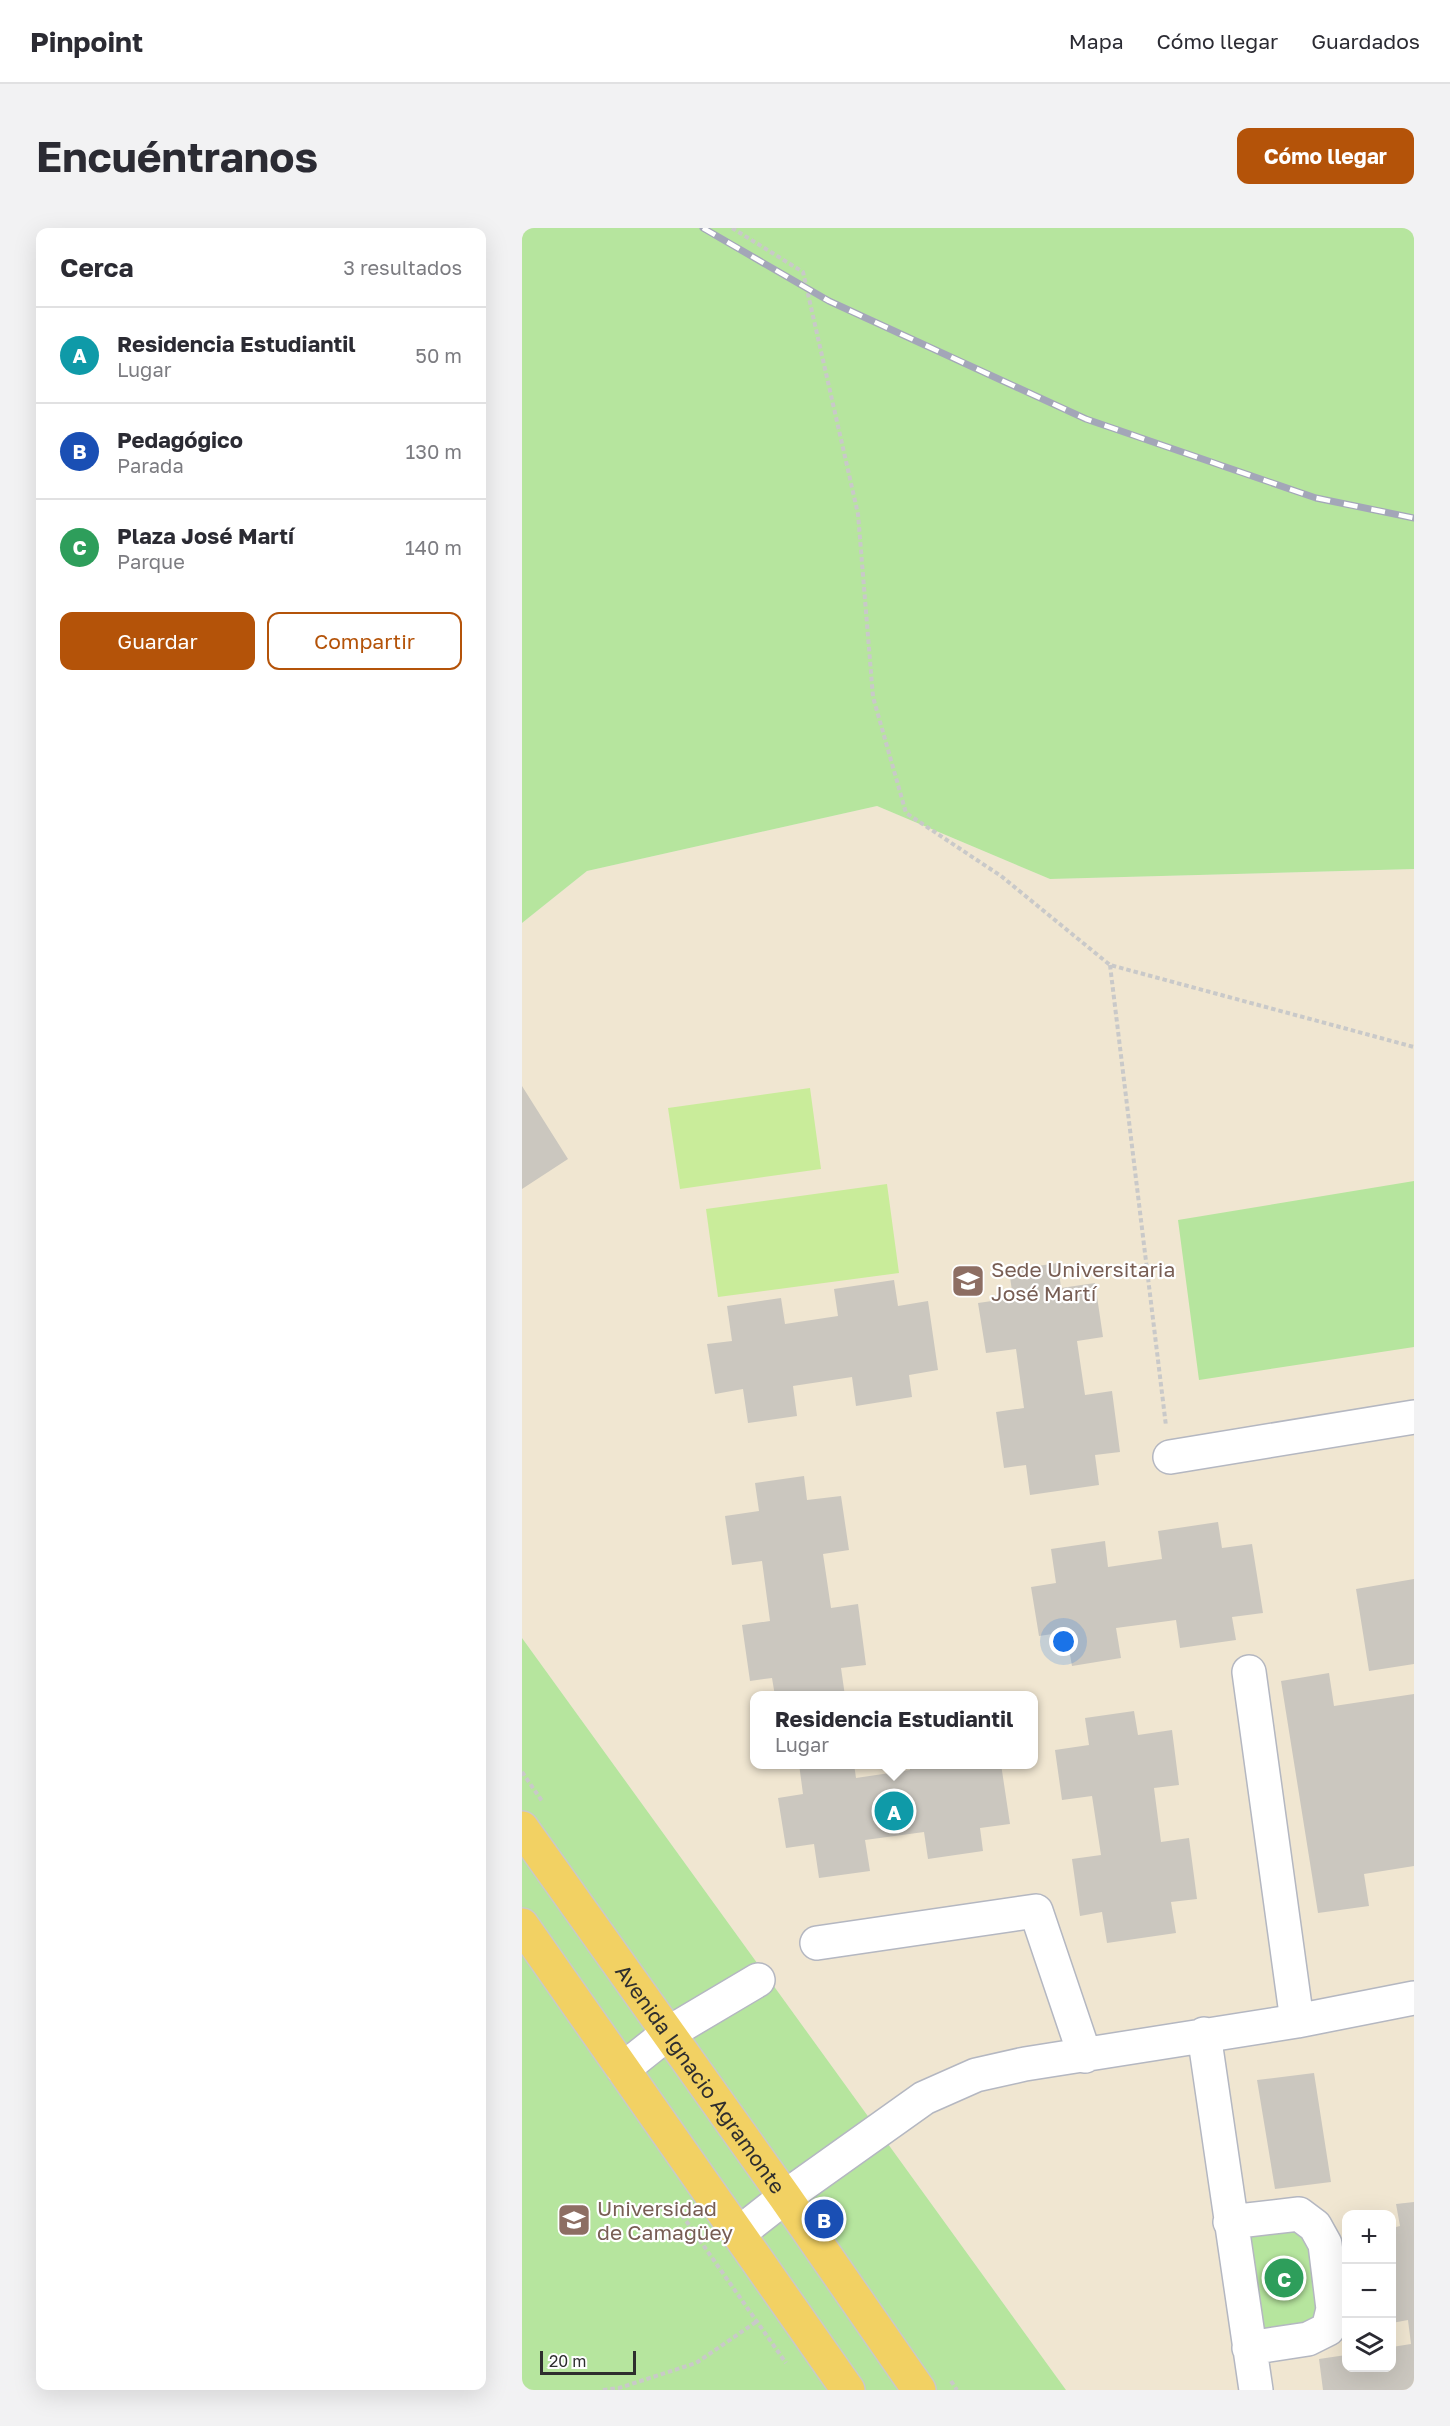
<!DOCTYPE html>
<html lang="es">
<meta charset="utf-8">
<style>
:root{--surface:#fff;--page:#f2f2f3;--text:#2b2b33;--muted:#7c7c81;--line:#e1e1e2;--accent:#b45309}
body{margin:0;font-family:"Golos Text",sans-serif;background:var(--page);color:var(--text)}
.controls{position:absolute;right:18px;bottom:18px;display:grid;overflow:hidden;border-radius:12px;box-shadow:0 6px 24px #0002}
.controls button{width:54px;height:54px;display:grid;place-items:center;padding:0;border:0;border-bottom:2px solid var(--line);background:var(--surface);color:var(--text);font:30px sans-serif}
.scale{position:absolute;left:18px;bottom:15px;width:96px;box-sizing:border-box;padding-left:6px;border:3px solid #2e2e2e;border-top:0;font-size:16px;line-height:21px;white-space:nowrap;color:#2e2e2e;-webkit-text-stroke:4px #fff;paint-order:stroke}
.you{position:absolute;left:542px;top:1414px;width:21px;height:21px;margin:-15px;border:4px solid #fff;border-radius:50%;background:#1a73e8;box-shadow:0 0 0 9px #1a73e833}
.badge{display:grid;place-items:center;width:39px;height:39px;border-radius:50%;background:var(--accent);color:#fff;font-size:20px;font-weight:700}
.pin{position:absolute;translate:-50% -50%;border:3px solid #fff;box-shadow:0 2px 6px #0006}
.popup{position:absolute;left:228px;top:1463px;width:288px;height:78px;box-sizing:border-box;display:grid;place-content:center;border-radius:12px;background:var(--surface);filter:drop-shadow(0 2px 4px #0005);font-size:20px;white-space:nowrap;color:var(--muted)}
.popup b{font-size:22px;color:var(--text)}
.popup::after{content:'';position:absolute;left:50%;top:100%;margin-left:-12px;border:12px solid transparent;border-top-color:var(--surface)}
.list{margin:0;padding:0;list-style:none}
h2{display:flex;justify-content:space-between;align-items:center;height:78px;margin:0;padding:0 24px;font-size:26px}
h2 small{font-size:20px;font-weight:400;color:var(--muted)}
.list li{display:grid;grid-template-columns:39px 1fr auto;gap:18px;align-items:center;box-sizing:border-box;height:96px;padding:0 24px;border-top:2px solid var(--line)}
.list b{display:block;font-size:22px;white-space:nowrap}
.list p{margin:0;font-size:20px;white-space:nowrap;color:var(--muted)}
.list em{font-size:20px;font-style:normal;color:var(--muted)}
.actions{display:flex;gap:12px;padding:18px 24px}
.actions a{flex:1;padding:14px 0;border:2px solid var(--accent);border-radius:12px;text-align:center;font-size:21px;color:var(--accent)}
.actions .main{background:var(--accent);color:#fff}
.icon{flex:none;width:33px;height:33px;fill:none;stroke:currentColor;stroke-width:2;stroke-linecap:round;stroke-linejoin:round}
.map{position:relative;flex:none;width:892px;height:2162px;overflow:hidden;border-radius:12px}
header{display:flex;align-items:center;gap:36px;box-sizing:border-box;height:84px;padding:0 30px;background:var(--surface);border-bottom:2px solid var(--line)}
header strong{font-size:28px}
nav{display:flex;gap:33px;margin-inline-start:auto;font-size:21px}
.intro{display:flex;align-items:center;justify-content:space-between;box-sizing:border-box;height:144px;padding:0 36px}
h1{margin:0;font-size:42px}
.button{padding:15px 27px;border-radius:12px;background:var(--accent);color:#fff;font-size:21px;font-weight:700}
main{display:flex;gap:36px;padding:0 36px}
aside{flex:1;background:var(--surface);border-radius:12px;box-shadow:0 6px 24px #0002}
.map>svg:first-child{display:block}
.education{fill:#f0e6d1;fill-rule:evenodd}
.green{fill:#b6e59e}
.pitch{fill:#c9ec9a}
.building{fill:#cbc7bf}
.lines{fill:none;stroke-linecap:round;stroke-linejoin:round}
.minor-casing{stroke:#b4b7c1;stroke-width:36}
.major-casing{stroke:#c9c9c9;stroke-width:36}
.path{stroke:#c9c9c9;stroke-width:4;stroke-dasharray:4.5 3;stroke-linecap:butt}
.minor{stroke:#fff;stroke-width:33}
.major{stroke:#f2d163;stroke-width:33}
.rail-casing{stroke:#a3a6b8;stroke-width:7}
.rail{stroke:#fff;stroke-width:4.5;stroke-dasharray:14;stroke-linecap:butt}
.labels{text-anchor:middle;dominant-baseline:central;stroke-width:4.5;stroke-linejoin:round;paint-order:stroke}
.education-label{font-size:21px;fill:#785e54;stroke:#fff;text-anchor:start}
.street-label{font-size:21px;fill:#2e2e2e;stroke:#fff}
</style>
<header>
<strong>Pinpoint</strong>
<nav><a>Mapa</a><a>Cómo llegar</a><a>Guardados</a></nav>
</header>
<div class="intro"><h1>Encuéntranos</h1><a class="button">Cómo llegar</a></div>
<main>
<aside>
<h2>Cerca<small>3 resultados</small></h2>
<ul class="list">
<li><span class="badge" style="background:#0f9aa8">A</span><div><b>Residencia Estudiantil</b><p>Lugar</p></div><em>50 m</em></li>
<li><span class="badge" style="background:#1a4fb4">B</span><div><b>Pedagógico</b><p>Parada</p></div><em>130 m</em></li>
<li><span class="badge" style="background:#2e9e5b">C</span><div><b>Plaza José Martí</b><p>Parque</p></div><em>140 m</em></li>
</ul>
<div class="actions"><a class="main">Guardar</a><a>Compartir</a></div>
</aside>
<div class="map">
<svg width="892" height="2162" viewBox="0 0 892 2162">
<rect width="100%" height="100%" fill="#efe9e1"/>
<!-- education -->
<path class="education" d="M355,578L528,651L892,641V2162H544L0,1410V695L65,643ZM232,1468H512V1536H232ZM824,1986H870V2140H824Z"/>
<!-- green -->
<path class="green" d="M0,0H892V641L528,651L355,578L65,643L0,695Z
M892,953V1119L677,1152L656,992Z
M0,1410L544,2162H0Z
M784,2001L797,2091L735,2108L719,2004Z"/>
<!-- pitch -->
<path class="pitch" d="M288,860L299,941L158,961L146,880Z
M365,956L377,1045L196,1069L184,981Z"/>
<!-- building -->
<path class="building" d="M0,858L46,931L0,961Z
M536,1035L539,1060L573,1055L581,1109L555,1113L563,1167L590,1163L598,1224L573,1227L577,1257L508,1267L504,1237L482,1240L474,1184L502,1180L494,1121L464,1125L456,1075L491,1070L487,1042Z
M372,1052L376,1078L406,1073L416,1142L387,1147L390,1169L334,1178L330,1149L271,1158L275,1188L226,1195L221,1161L193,1166L185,1116L210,1113L205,1078L259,1070L263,1096L316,1088L312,1061Z
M282,1248L285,1272L319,1268L327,1322L301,1326L309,1380L336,1376L344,1437L319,1440L323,1468H253L250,1450L228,1453L220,1397L248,1393L240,1333L210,1337L203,1288L237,1283L233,1255Z
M696,1294L700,1320L730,1316L741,1385L710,1389L714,1412L658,1420L654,1392L594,1400L599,1430L550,1438L544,1404L517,1408L509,1359L534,1355L529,1321L583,1313L586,1339L640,1331L636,1303Z
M892,1351V1436L847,1443L834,1361Z
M807,1445L812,1478L892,1466V1638L842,1646L847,1678L796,1685L759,1453Z
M612,1483L616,1507L650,1502L657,1557L632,1560L639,1614L667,1610L675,1671L649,1674L654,1705L585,1715L580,1684L558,1688L550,1631L579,1627L570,1568L540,1572L533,1522L567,1517L563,1490Z
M277,1536H332L334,1550L388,1542L387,1536H479L488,1596L458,1600L461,1623L406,1631L402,1604L343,1612L348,1643L297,1650L292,1616L264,1620L256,1570L281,1566Z
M792,1845L809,1954L753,1961L735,1852Z
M892,1974V2162H801L797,2131L824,2127V2140H870V2119L889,2116L886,2092L870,2095V2000L878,1998L874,1976Z"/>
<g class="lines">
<defs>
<path id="minor" d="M648,1229L892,1189
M727,1444L775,1793
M295,1715L514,1683L563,1828
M682,1806L734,2162
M101,1841L145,1806L236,1752
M708,1994L777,1986L793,1998L803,2016L811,2081L806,2101L786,2111L727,2120
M216,2006L263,1969L402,1870L454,1847L503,1836L775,1793L892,1770"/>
<g id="major">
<path id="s1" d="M0,1600L263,1969L397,2162"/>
<path d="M0,1697L326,2162"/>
</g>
</defs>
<!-- minor casing -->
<use href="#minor" class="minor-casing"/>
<!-- major casing -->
<use href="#major" class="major-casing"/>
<!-- path -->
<path class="path" d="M210,0L281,44L336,286L351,469L384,585L479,648L588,737L892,819
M588,737L644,1198
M0,1544L20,1573
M160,1987L264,2135
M429,2153L435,2162
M81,2162L97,2160L174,2135L234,2094"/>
<!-- minor -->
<use href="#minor" class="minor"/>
<!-- major -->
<use href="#major" class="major"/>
<defs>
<path id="rail" d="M181,0L307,73L564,191L794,270L892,290"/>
</defs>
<!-- rail casing -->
<use href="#rail" class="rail-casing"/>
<!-- rail -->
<use href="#rail" class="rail"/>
</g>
<!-- icons -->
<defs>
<symbol id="university-square" viewBox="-11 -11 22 22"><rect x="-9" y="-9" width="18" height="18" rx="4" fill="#8d6e63" stroke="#fff"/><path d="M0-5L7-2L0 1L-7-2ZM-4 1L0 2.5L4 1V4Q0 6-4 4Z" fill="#fff"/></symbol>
</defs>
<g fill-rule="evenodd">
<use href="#university-square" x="427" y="1034" width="38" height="38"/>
<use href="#university-square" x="33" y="1973" width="38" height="38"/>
</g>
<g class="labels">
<!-- education labels -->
<g class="education-label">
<text x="469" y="1041">Sede Universitaria<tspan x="469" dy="24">José Martí</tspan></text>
<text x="75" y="1980">Universidad<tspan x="75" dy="24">de Camagüey</tspan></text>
</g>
<!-- street labels -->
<g class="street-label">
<text stroke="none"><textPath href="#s1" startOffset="308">Avenida Ignacio Agramonte</textPath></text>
</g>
</g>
</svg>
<div class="controls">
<button>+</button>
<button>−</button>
<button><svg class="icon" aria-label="layers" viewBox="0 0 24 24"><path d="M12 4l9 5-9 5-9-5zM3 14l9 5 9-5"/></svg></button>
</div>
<div class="scale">20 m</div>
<div class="you"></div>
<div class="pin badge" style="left:372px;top:1583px;background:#0f9aa8">A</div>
<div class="popup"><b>Residencia Estudiantil</b>Lugar</div>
<div class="pin badge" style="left:302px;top:1991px;background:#1a4fb4">B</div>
<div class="pin badge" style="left:762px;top:2050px;background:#2e9e5b">C</div>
</div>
</main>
